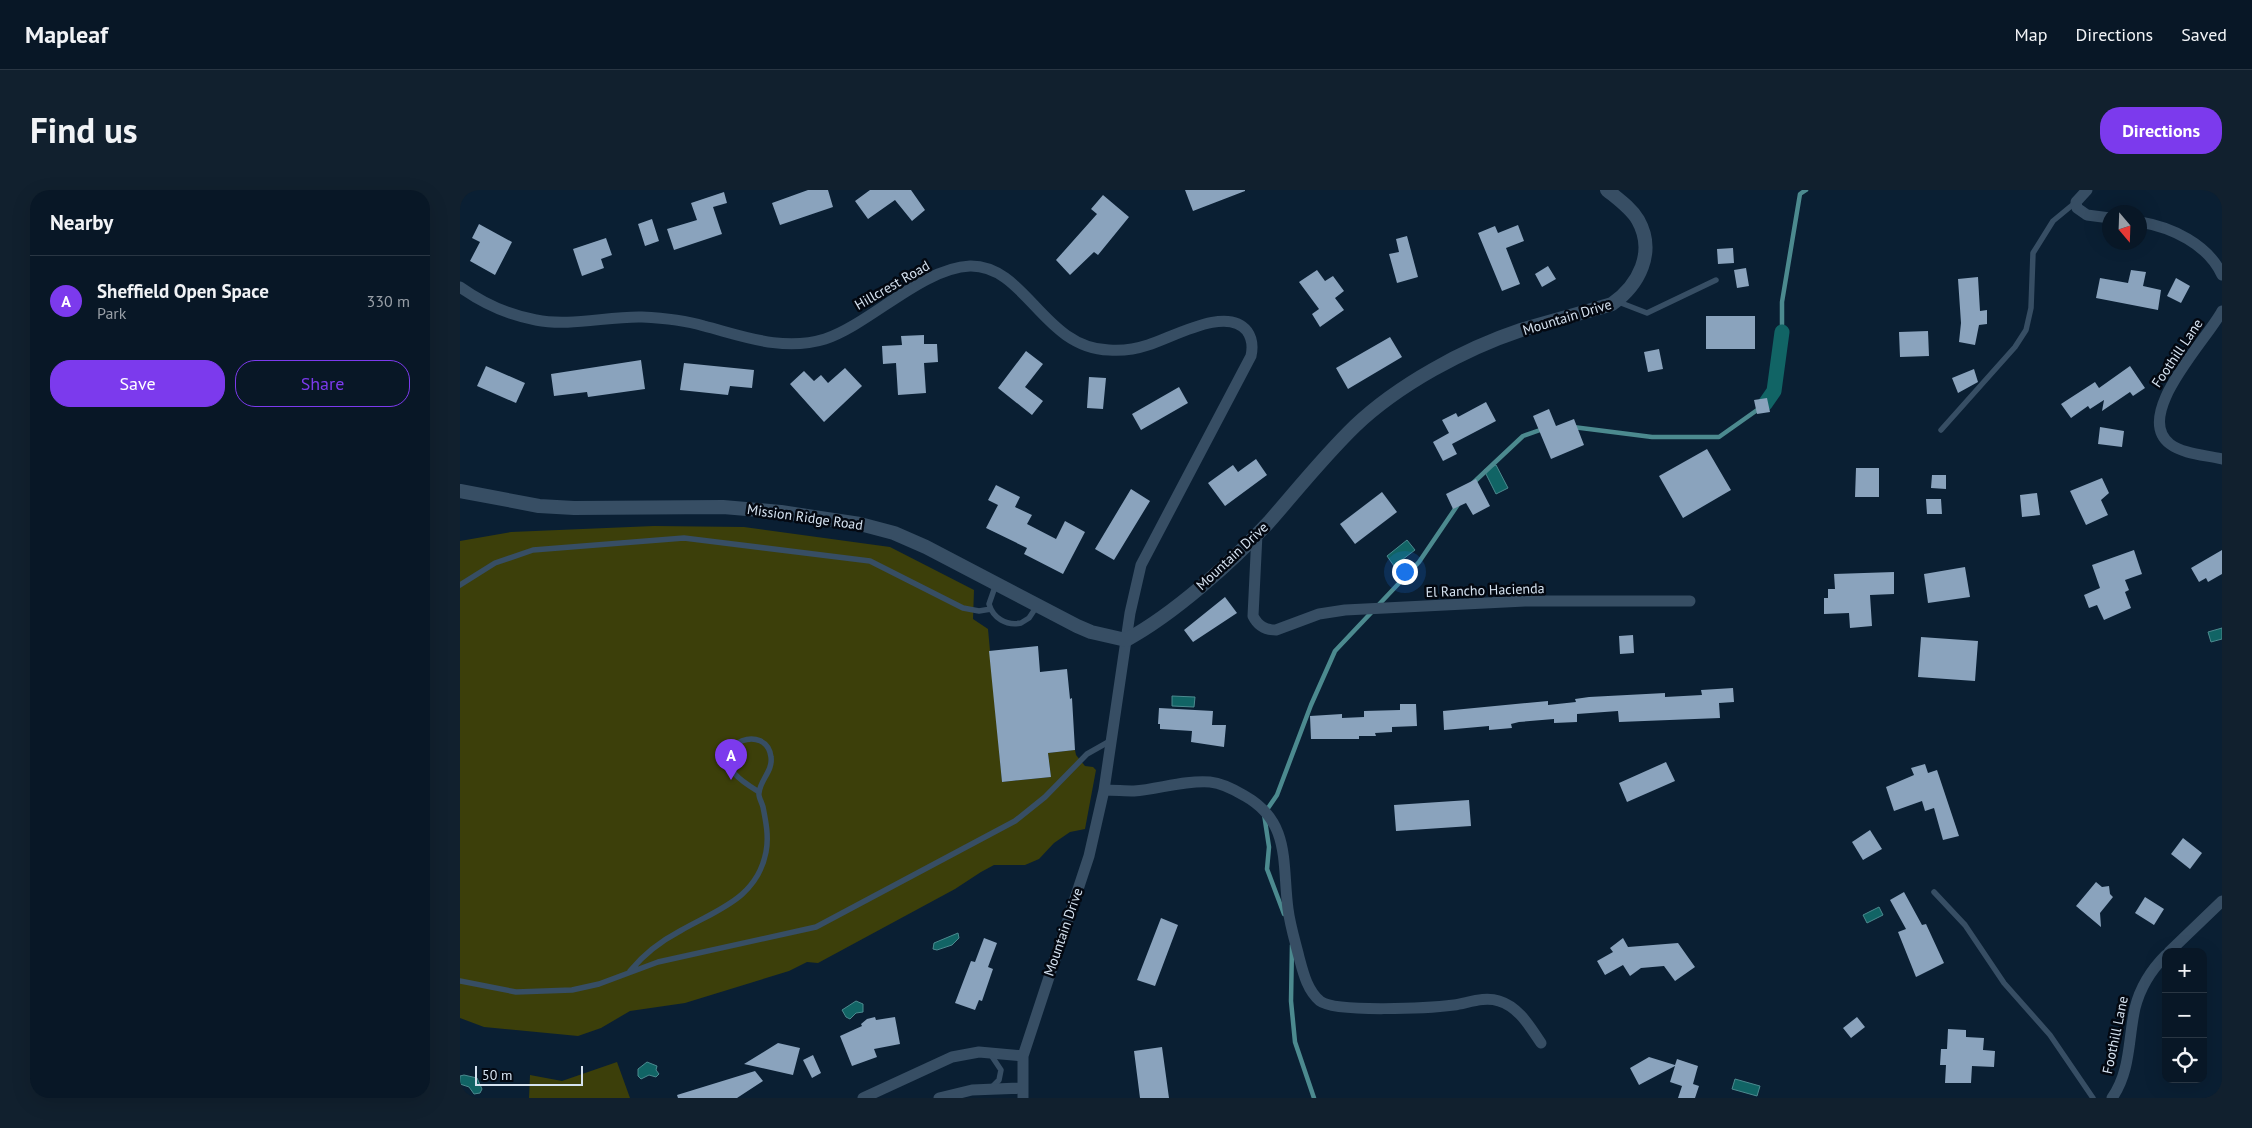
<!DOCTYPE html>
<meta charset="utf-8">
<style>
:root{--surface:#081726;--page:#11202e;--text:#f1f3f6;--muted:#989fa7;--line:#293643;--accent:#7c3aed}
body{margin:0;font-family:"PT Sans",sans-serif;background:var(--page);color:var(--text)}
.controls{position:absolute;right:15px;bottom:15px;display:grid;overflow:hidden;border-radius:10px;box-shadow:0 5px 20px #0002}
.controls button{width:45px;height:45px;display:grid;place-items:center;padding:0;border:0;border-bottom:1px solid var(--line);background:var(--surface);color:var(--text);font:25px sans-serif}
.compass{position:absolute;left:1642px;top:15px;width:45px;height:45px;border-radius:50%;background:var(--surface);box-shadow:0 5px 20px #0002;rotate:161deg}
.scale{position:absolute;left:15px;bottom:12px;width:108px;box-sizing:border-box;padding-left:5px;border:2px solid #d5e2f0;border-top:0;font-size:14px;line-height:18px;white-space:nowrap;color:#d5e2f0;-webkit-text-stroke:4px #030811;paint-order:stroke}
.you{position:absolute;left:944px;top:381px;width:18px;height:18px;margin:-12px;border:4px solid #fff;border-radius:50%;background:#1a73e8;box-shadow:0 0 0 8px #1a73e833}
.badge{display:grid;place-items:center;width:32px;height:32px;border-radius:50%;background:var(--accent);color:#fff;font-size:16px;font-weight:700}
.pin{position:absolute;translate:-50% -41px;filter:drop-shadow(0 1px 2px #0008)}
.pin::after{content:'';position:absolute;top:26px;width:18px;height:15px;background:inherit;clip-path:polygon(0 0,100% 0,50% 100%)}
.list{margin:0;padding:0;list-style:none}
h2{display:flex;justify-content:space-between;align-items:center;height:65px;margin:0;padding:0 20px;font-size:21px}
h2 small{font-size:16px;font-weight:400;color:var(--muted)}
.list li{display:grid;grid-template-columns:32px 1fr auto;gap:15px;align-items:center;box-sizing:border-box;height:90px;padding:0 20px;border-top:1px solid var(--line)}
.list b{display:block;font-size:19px;white-space:nowrap}
.list p{margin:0;font-size:16px;white-space:nowrap;color:var(--muted)}
.list em{font-size:16px;font-style:normal;color:var(--muted)}
.actions{display:flex;gap:10px;padding:15px 20px}
.actions a{flex:1;padding:11px 0;border:1px solid var(--accent);border-radius:20px;text-align:center;font-size:18px;color:var(--accent)}
.actions .main{background:var(--accent);color:#fff}
.icon{flex:none;width:28px;height:28px;fill:none;stroke:currentColor;stroke-width:2;stroke-linecap:round;stroke-linejoin:round}
.map{position:relative;flex:none;width:1762px;height:908px;overflow:hidden;border-radius:20px}
header{display:flex;align-items:center;gap:30px;box-sizing:border-box;height:70px;padding:0 25px;background:var(--surface);border-bottom:1px solid var(--line)}
header strong{font-size:24px}
nav{display:flex;gap:28px;margin-inline-start:auto;font-size:18px}
.intro{display:flex;align-items:center;justify-content:space-between;box-sizing:border-box;height:120px;padding:0 30px}
h1{margin:0;font-size:35px}
.button{padding:12px 22px;border-radius:20px;background:var(--accent);color:#fff;font-size:18px;font-weight:700}
main{display:flex;gap:30px;padding:0 30px}
aside{flex:1;background:var(--surface);border-radius:20px;box-shadow:0 5px 20px #0002}
.map>svg:first-child{display:block}
.green{fill:#3c3f0a}
.water{fill:#116465;stroke:#4c8a8f}
.lines{fill:none;stroke-linecap:round;stroke-linejoin:round}
.stream{stroke:#4c8a8f;stroke-width:4.5}
.canal{stroke:#116465;stroke-width:15}
.building{fill:#8aa3bd}
.service{stroke:#374e64;stroke-width:5.5}
.minor{stroke:#374e64;stroke-width:11}
.secondary{stroke:#374e64;stroke-width:14}
.labels{text-anchor:middle;dominant-baseline:central;stroke-width:5;stroke-linejoin:round;paint-order:stroke}
.street-label{font-size:14px;fill:#d5e2f0;stroke:#030811}
</style>
<header>
<strong>Mapleaf</strong>
<nav><a>Map</a><a>Directions</a><a>Saved</a></nav>
</header>
<div class="intro"><h1>Find us</h1><a class="button">Directions</a></div>
<main>
<aside>
<h2>Nearby<small></small></h2>
<ul class="list">
<li><span class="badge">A</span><div><b>Sheffield Open Space</b><p>Park</p></div><em>330 m</em></li>
</ul>
<div class="actions"><a class="main">Save</a><a>Share</a></div>
</aside>
<div class="map">
<svg width="1762" height="908" viewBox="0 0 1762 908">
<rect width="100%" height="100%" fill="#0a1f33"/>
<!-- green -->
<path class="green" d="M194,336L284,337L430,357L514,400L513,429L528,439L542,592L591,587L588,563L615,560L616,565L625,576L633,577L636,580L625,639L610,642L594,653L579,669L565,675H534L521,682L495,699L358,773L347,772L329,781L225,813L170,821L141,838L118,846L24,837L0,828V351L51,342Z
M157,872L170,908H69L70,885L102,891Z"/>
<!-- water -->
<path class="water" d="M1036,275L1048,298L1036,304L1024,280Z
M947,350L955,360L934,376L927,366Z
M1762,438V449L1751,452L1748,442Z
M712,506L735,507L734,517L712,516Z
M1419,717L1423,725L1407,733L1403,725Z
M498,743L499,748L492,755L477,760L473,759L474,753Z
M396,811L403,814V822L396,823L390,829L386,827L382,820Z
M187,872L197,876L196,880L199,884L196,887L189,885L181,889L178,886V879Z
M4,885L17,888L22,899L20,903L14,904L9,897L0,894V886Z
M1275,889L1300,896L1297,906L1272,899Z"/>
<g class="lines">
<!-- stream -->
<path class="stream" d="M1322,142V112L1340,4L1346,0
M1113,237L1192,247H1259L1300,218
M1013,293L1063,246L1083,239
M824,724L807,679L809,657L804,624L817,605L851,515L875,461L959,372L999,313
M832,755L831,811L835,852L854,908"/>
<!-- canal -->
<path class="canal" d="M1305,214L1314,201L1322,142"/>
</g>
<!-- building -->
<path class="building" d="M348,0H368L373,17L320,35L312,13Z
M410,0H451L465,20L452,31L435,10L408,29L395,11Z
M725,0H785V1L733,21Z
M264,2L267,13L253,17L262,44L214,60L207,39L237,30L231,13Z
M643,5L669,27L638,65L634,62L610,85L596,70L637,24L631,19Z
M192,29L199,51L185,56L178,34Z
M19,34L52,52L35,85L10,71L20,52L12,48Z
M1058,35L1064,51L1046,58L1060,94L1042,101L1018,43L1035,36L1038,43Z
M947,46L958,87L937,93L929,64L939,62L936,49Z
M146,48L152,65L141,69L144,78L122,86L113,59Z
M1273,58L1274,73L1258,74L1257,59Z
M1088,76L1096,89L1082,97L1075,84Z
M1286,78L1289,96L1277,98L1274,80Z
M857,80L865,91L873,86L884,101L875,108L884,120L860,137L852,124L859,119L839,92Z
M1671,80L1686,82L1683,96L1701,100L1698,120L1636,108L1640,88L1668,93Z
M1518,87L1520,121L1527,120V134L1519,135L1515,155L1499,152L1501,133L1498,89Z
M1716,88L1730,96L1721,113L1707,106Z
M1246,126H1295V159H1246Z
M1468,141L1469,166L1440,167L1439,142Z
M464,145V154H477L478,172L464,173L466,203L438,205L436,173L423,174L422,156L442,155L441,146Z
M930,147L942,167L888,199L876,178Z
M1199,159L1203,179L1188,182L1184,162Z
M566,161L583,174L565,197L583,211L572,225L538,198Z
M181,170L185,199L128,207L127,202L94,206L91,184Z
M224,173L294,180L292,198L270,196L268,205L220,200Z
M26,176L65,193L56,213L17,196Z
M1670,176L1685,198L1673,206L1670,202L1642,221L1644,210L1630,219L1628,216L1611,228L1601,214L1635,192L1639,198Z
M385,178L402,196L364,232L330,194L344,181L354,191L361,185L368,193Z
M1514,179L1518,192L1498,203L1492,188Z
M629,187L646,188L643,219L627,218Z
M719,197L728,213L681,240L672,224Z
M1307,208L1310,222L1297,224L1294,210Z
M1026,212L1036,231L992,254L997,264L983,271L973,252L989,243L982,230L996,223L998,227Z
M1089,219L1096,236L1114,229L1124,255L1091,269L1073,226Z
M1640,237L1664,241L1662,257L1638,254Z
M1247,259L1271,300L1223,328L1199,286Z
M796,269L807,285L765,316L748,293L773,275L778,282Z
M1396,278H1419V307H1395Z
M1472,285H1486V299L1471,298Z
M1642,288L1649,303L1641,310L1648,325L1626,335L1610,301Z
M1016,289L1030,316L1013,325L1006,313L993,319L986,304Z
M536,295L560,307L555,317L572,325L567,334L596,349L605,331L625,342L603,384L564,364L567,358L526,338L538,315L528,310Z
M671,299L690,311L654,370L635,359Z
M922,302L937,322L895,354L880,334Z
M1577,303L1580,325L1562,327L1560,305Z
M1466,309H1481L1482,324H1467Z
M1674,360L1682,384L1665,390L1669,400L1665,402L1671,418L1644,430L1637,415L1629,418L1624,405L1640,398L1632,375Z
M1762,360V384L1748,392L1746,388L1739,392L1731,378Z
M1505,377L1510,407L1468,413L1464,384Z
M1434,382V404L1410,405L1412,436L1390,438L1389,423L1364,424V408H1368V399H1375L1374,384Z
M765,407L777,423L733,452L724,440Z
M1173,445L1174,463L1160,464L1159,446Z
M1461,447L1518,451L1515,491L1458,487Z
M578,456L580,482L607,479L610,509L612,508L615,560L588,563L591,587L542,592L529,461Z
M1273,498L1274,512L1259,513L1260,528L1159,532L1158,521L1117,524V532L1094,533V529L1059,532L1051,534L1052,538L1029,540V536L984,540L983,521L1088,511V515L1116,512L1115,509L1129,507L1205,503V507L1242,505L1241,500Z
M940,514H956L957,536L932,537V542L915,543L916,546H899V549H851L850,526L882,524V528L904,527V521L940,520Z
M699,518L753,521L752,535H766L764,557L731,552L732,541L700,539V534H698Z
M1206,572L1215,591L1167,612L1159,593Z
M1465,574L1468,583L1477,580L1499,646L1483,650L1474,618L1465,621L1462,611L1434,621L1426,597L1454,585L1451,578Z
M1009,610L1011,636L936,641L934,615Z
M1410,640L1422,659L1403,670L1392,652Z
M1723,648L1742,663L1730,679L1711,664Z
M1636,692L1642,697L1649,696L1650,704L1653,707L1640,723L1641,737L1616,716Z
M1444,702L1462,735L1466,734L1484,773L1456,787L1438,742L1446,739L1430,710Z
M1685,707L1704,719L1694,735L1675,723Z
M701,728L718,735L695,796L677,790Z
M524,748L537,753L528,777L533,779L522,811L519,810L515,820L495,813L511,771L515,772Z
M1163,748L1168,757L1218,753L1235,777L1215,791L1204,776L1181,778L1170,786L1163,775L1145,785L1137,771L1153,762L1150,758Z
M415,827L416,830L435,827L440,854L414,859L417,867L392,876L380,846L402,836L401,834L407,829Z
M1397,827L1405,837L1391,848L1383,838Z
M1488,839L1506,840V847L1524,848L1523,860L1535,861L1534,877L1512,876L1511,893H1485L1486,875H1480L1481,859H1487Z
M318,853L340,858L333,885L284,874Z
M702,857L709,908H680L674,861Z
M353,865L361,883L352,888L343,870Z
M1189,867L1215,875L1217,869L1238,876L1233,894L1239,896L1235,908H1218L1222,896L1210,892L1215,876L1179,895L1170,878Z
M295,881L303,891L277,908H218L217,905Z"/>
<g class="lines">
<!-- service -->
<path class="service" d="M1156,111L1187,123L1256,90
M1481,240L1555,157L1566,140L1571,118L1573,63L1593,31L1616,12
M536,394L529,414C533,428 546,436 561,433L569,428L577,416
M0,395L35,373L73,360L224,348L410,371L503,418L519,421L531,419
M1474,702L1505,735L1544,793L1590,845L1633,908
M170,781C184,764 201,751 220,741C256,720 297,709 306,662C309,647 306,632 303,617C302,613 298,606 299,603C300,590 313,581 311,567C307,533 250,552 275,584C281,591 291,597 299,602
M0,791L56,802L112,800L139,794L198,772L356,737L555,631L585,607L627,564L650,551
M531,865L541,880L539,890L531,898"/>
<!-- minor -->
<path class="minor" d="M1627,0L1616,12L1617,18L1627,25L1650,28
M1680,32C1711,37 1748,54 1762,85
M0,97C24,114 48,125 76,130C110,137 148,126 182,127C203,128 224,130 244,136C283,146 323,162 365,149C410,134 462,78 510,76C566,75 583,158 649,160C662,161 676,159 688,155C712,148 767,115 787,141C792,148 793,157 791,166L681,375L670,423L644,600L629,666L563,866V908
M1762,121C1747,150 1672,225 1710,254C1723,264 1746,265 1762,269
M797,344L793,426C798,436 805,440 816,440L859,424L885,420L1065,411H1230
M644,600C654,600 665,601 674,601C699,599 725,590 750,592C761,593 775,600 785,606C831,632 822,673 828,719C830,735 835,751 839,767C843,782 847,800 860,811C875,823 971,818 994,815C1008,813 1024,806 1039,811C1059,817 1070,837 1081,853
M1709,762L1762,711
M403,908L492,867L519,862L563,866
M479,908L512,900L561,898
M1652,908C1671,881 1668,849 1675,818C1680,798 1691,780 1706,765"/>
<!-- secondary -->
<path class="secondary" d="M0,301L79,316L114,318L263,317L321,322L400,334L434,343L466,357L617,436L631,442L666,450C714,424 772,372 809,332C837,300 864,266 895,236C938,195 1004,159 1061,140C1091,131 1122,123 1152,114C1179,95 1196,62 1178,30C1171,18 1158,9 1147,0"/>
</g>
<g class="labels">
<!-- street labels -->
<g class="street-label">
<text transform="translate(432 95) rotate(-30)">Hillcrest Road</text>
<text transform="translate(1107 127) rotate(-17)">Mountain Drive</text>
<text transform="translate(1717 163) rotate(-56)">Foothill Lane</text>
<text transform="translate(345 327) rotate(8)">Mission Ridge Road</text>
<text transform="translate(772 366) rotate(-43)">Mountain Drive</text>
<text transform="translate(1025 400) rotate(-2)">El Rancho Hacienda</text>
<text transform="translate(603 742) rotate(-71)">Mountain Drive</text>
<text transform="translate(1655 845) rotate(-78)">Foothill Lane</text>
</g>
</g>
</svg>
<div class="controls">
<button>+</button>
<button>−</button>
<button><svg class="icon" aria-label="locate" viewBox="0 0 24 24"><circle cx="12" cy="12" r="6"/><path d="M12 2v4M12 18v4M2 12h4M18 12h4"/></svg></button>
</div>
<svg class="compass" viewBox="-18 -18 36 36"><path d="M0-13l5 13h-10z" fill="#e53935"/><path d="M0 13l5-13h-10z" fill="#989fa7"/></svg>
<div class="scale">50 m</div>
<div class="you"></div>
<div class="pin badge" style="left:271px;top:590px">A</div>
</div>
</main>
